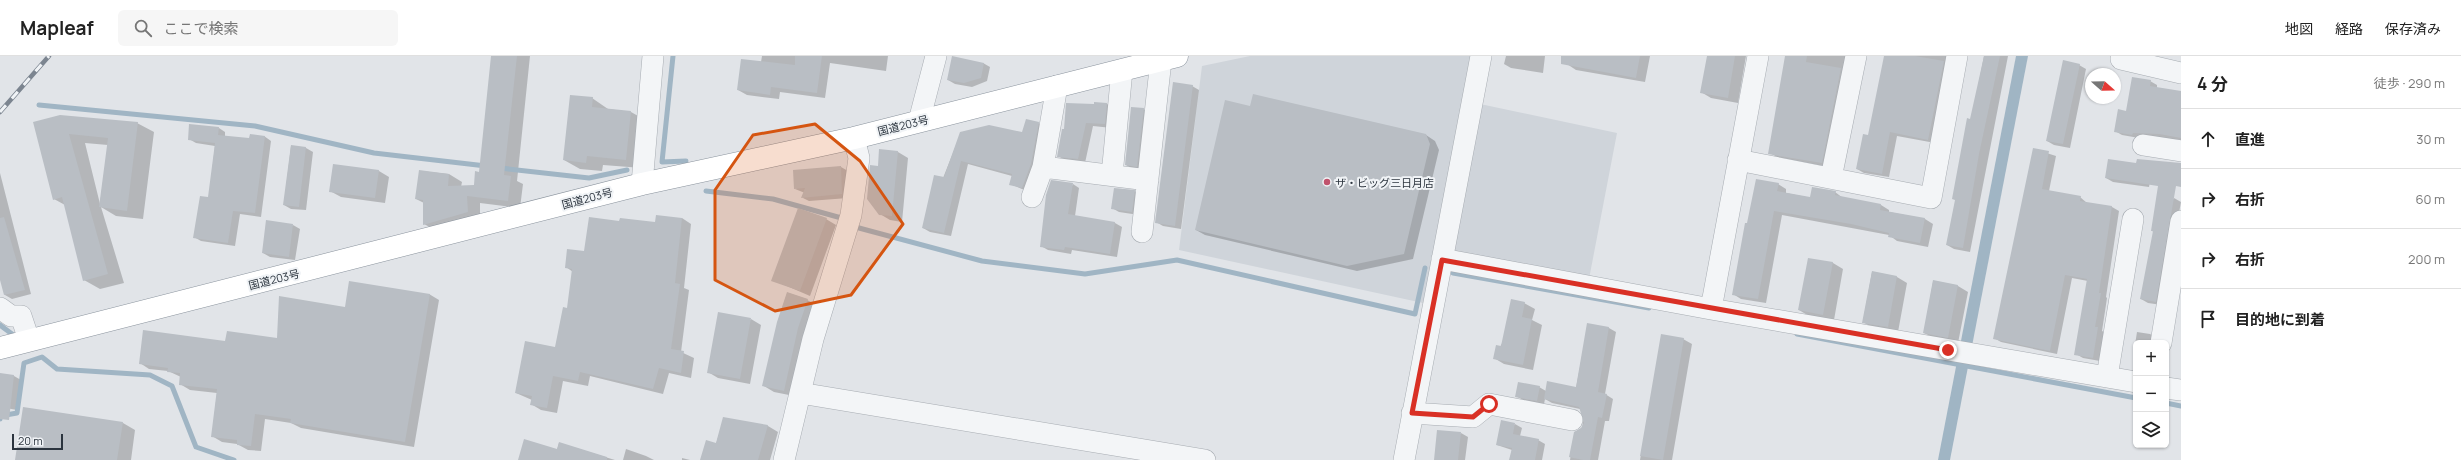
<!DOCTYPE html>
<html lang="ja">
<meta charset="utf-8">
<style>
:root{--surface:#fff;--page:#f6f6f6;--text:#222;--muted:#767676;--line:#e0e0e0}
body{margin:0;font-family:Manrope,"Noto Sans JP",sans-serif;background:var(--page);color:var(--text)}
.controls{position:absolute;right:12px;bottom:12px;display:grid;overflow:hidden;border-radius:6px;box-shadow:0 1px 3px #0004}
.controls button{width:36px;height:36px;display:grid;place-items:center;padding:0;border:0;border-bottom:1px solid var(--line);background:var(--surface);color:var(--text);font:20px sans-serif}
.compass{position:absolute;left:2085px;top:12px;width:36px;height:36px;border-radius:50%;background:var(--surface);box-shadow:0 1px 3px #0004;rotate:110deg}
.scale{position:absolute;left:12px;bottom:10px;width:51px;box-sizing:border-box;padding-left:4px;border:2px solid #2b343e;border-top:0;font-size:11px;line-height:14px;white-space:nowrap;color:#2b343e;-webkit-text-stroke:3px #f0f3f6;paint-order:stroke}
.stop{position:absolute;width:12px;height:12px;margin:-9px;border:3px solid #d93025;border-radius:50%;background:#fff}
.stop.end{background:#d93025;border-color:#fff;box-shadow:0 1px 4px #0008}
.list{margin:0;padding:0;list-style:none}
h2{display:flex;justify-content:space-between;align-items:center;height:52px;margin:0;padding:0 16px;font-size:17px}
h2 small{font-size:13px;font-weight:400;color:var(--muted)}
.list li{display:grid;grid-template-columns:26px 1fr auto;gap:12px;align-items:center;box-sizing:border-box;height:60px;padding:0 16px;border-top:1px solid var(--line)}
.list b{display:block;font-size:15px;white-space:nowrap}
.list em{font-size:13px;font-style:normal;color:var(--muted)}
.icon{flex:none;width:22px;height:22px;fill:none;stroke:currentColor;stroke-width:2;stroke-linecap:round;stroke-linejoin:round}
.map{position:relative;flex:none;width:2181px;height:404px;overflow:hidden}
header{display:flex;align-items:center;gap:24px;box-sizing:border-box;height:56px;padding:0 20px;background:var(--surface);border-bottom:1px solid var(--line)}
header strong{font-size:19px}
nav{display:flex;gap:22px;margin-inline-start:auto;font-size:14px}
.search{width:280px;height:36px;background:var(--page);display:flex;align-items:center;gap:10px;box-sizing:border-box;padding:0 14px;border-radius:6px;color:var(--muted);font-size:15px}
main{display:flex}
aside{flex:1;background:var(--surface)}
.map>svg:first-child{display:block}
.built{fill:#cfd4da}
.water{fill:#a0b5c4}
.shadow{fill:#0003;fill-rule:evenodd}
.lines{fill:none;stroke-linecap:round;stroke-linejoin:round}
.stream{stroke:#a0b5c4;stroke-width:5}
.building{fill:#b9bec4}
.minor-casing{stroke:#a7acb2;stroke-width:22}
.highway-casing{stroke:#8a939d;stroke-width:23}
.minor{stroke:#f3f5f7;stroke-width:21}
.highway{stroke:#fff;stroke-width:22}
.rail-casing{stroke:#7c8590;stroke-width:4.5}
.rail{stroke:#f0f3f6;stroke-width:3;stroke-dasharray:9;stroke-linecap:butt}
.route{stroke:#d93025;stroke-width:5}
.marked{fill:#d55511;fill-opacity:0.2;stroke:#d55511;stroke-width:3;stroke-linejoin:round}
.poi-dot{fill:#c0536d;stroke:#f0f3f6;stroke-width:1.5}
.labels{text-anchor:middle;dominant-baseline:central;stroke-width:4;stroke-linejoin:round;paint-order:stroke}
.street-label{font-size:11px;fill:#2b343e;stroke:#f0f3f6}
.poi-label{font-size:11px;fill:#2b343e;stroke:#f0f3f6;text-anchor:start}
</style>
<header>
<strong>Mapleaf</strong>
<div class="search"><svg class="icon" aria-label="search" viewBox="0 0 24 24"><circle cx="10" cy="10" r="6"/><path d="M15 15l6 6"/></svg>ここで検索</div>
<nav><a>地図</a><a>経路</a><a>保存済み</a></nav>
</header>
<main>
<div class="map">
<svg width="2181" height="404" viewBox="0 0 2181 404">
<rect width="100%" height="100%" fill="#e1e4e8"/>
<!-- built -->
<path class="built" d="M1250,0H1473L1466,45L1617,77L1589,223L1434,195L1423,247L1179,194L1202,10Z"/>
<!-- water -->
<path class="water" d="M2016,0H2028L1950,404H1938Z"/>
<!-- shadow -->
<path class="shadow" d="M492,0H530L517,125L523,128L520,152L480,147V163L437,175L424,168V147L416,143L420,115L449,118L462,126L461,131L475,130L480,117Z
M762,0H888L886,15L830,7L825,42L780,36L779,43L747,39L738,34L761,6Z
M1506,0H1545L1543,17L1511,12L1504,8Z
M1568,0H1650L1645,26L1576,14L1567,8Z
M1708,0H1746L1738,47L1711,42L1701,36Z
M1787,0H1852L1829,111L1777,101L1770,97Z
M1885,0H1952L1935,87L1897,80L1889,121L1864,117L1857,113L1869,81Z
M1984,0H2008L1970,196L1954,193L1947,189Z
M983,7L990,11L987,25L972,31L955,28L948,24Z
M2079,9L2086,13L2070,92L2054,89L2047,85Z
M2150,25L2157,29V32L2181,36V84L2139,80V82L2122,79L2115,75Z
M1192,30L1199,34L1181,173L1163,170L1156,166Z
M592,42L608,53L631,56L647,65L642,112L603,109L602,115L580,113L564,104Z
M1067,48H1107L1113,52L1112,72L1093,70L1085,107L1065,104L1058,100L1065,75Z
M1250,51L1426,79L1435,85L1439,94L1413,203L1357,215L1205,179L1196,174Z
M1143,53L1150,57L1144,114L1133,113L1126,109Z
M35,66L137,67L154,76L143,163L116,160L101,151L124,227L100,233L84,224L65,149L54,143ZM85,87L108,89L100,148Z
M1038,67L1045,71L1029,136L1010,128L1012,120L968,108L951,180L930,176L923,172L961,77H1023Z
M219,72L225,76V81L250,84L264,80L271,85L261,161L240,158L235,190L201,185L194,181L209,142L215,90L196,87L189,83Z
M291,90L306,92L313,96L306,154L291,153L284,149Z
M2034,93L2056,100L2049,135L2080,141L2087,147L2112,151L2119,155L2106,241L2107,242L2102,275L2104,276L2100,305L2083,302L2076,298L2088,225L2072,222L2057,298L2001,286L1994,282Z
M880,94L898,96L908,102L902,166L890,164L880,158Z
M841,111L848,115V142L809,145L803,142L805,137L795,133Z
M2152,114L2149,131L2113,126L2106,122Z
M379,115L389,121L385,147L341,141L330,135Z
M0,117L31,238L12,243L5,239L0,219Z
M1073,128L1079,132L1075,160L1115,167L1122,171L1117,201L1072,194L1071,198L1048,194L1041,190Z
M1778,128L1786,133V137L1811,142L1835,136L1843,142L1881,149L1889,154V156L1925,163L1933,168L1928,191L1897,185L1889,179L1782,159L1766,247L1741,243L1733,238L1748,168Z
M1134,135L1141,139L1139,159L1119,156L1112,152Z
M2174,142L2181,146L2162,249L2148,247L2141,243L2154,176L2152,175Z
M682,162L691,168L684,232L689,234L681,296L694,302L691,322L669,317L663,338L590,320L588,330L563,325L557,357L541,354L531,348L532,344L516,337L556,292L568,253L573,216L566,211L620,166L656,167Z
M826,163L836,169L810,240L773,224Z
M293,169L300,173L295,204L270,201L263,197Z
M1809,203L1833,207L1843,213L1834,264L1809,260L1799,254Z
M1872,216L1897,221L1907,227L1898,276L1873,272L1863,266Z
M1933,226L1958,230L1968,236L1958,287L1934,282L1924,277Z
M429,238L439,244L414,391L301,372L291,367L265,363L261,395L248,394L237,388L222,386L212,380L217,337L190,334L180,328L181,321L168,315L149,313L140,307L226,286L278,283L346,253Z
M807,244L817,249L794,340L774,336L764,330Z
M1524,247L1535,253L1532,264L1542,269L1533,314L1504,308L1494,302Z
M751,263L761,269L750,328L718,322L708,316Z
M1588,269L1609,272L1616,276L1605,338L1613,343L1609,365H1605L1598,404H1570L1575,376L1582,372L1584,360L1580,353L1552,347L1545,343L1544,348L1523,344L1516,340L1539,331L1546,335L1576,332Z
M2137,276L2150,278L2157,282V287H2136V296L2134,295Z
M1662,279L1683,283L1692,288L1672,404H1640Z
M0,318L14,320L21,324L17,354L0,351Z
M724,362L768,370L778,376L770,404H701L716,388Z
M123,367L135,374L131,404H16Z
M1515,368L1522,372L1520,380L1538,384L1545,388L1542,404H1510L1512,394L1497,389Z
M1461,377L1468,381L1465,404H1435Z
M559,387L615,404H519L557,394Z
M626,393L646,400L654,404H623Z
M682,402L690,404H682Z"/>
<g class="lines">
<!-- stream -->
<path class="stream" d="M673,0L662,106L686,105
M39,49L255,70L374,97L486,110
M500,112L589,122L627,114
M706,135L773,143L845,163
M853,168L859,172L982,205L1085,218L1177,204L1415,258L1425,212
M1453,217L1649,252
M0,269L12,278
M1797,278L2136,342
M2166,347L2181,350
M0,363V360L17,357L24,307L42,301L57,313L150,319L172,330L196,391L234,404"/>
</g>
<!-- building -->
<path class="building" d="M491,0H517L504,119L511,120L508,145L467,140L468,156L423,169V144L415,143L419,114L449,118L448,130L474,129L475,115L479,116Z
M795,0H822L817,37L771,31L770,39L737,34L741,3L795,9Z
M952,0L984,7L981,22L964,27L947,24Z
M1561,0H1640L1636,22L1561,8Z
M1707,0H1735L1728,42L1700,37Z
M1785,0H1807L1806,6L1841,12L1822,107L1768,98Z
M1884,0H1915L1944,5L1928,84L1890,76L1882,118L1856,113L1863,78L1868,79Z
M1984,0H2000L1979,98L1963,192L1946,189L1955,144L1952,143L1967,62L1970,63Z
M2063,4L2080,8L2063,88L2046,85Z
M2132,21L2151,24L2150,30L2181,35V82L2159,78L2133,77L2132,79L2114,76L2118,53L2126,55Z
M1173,26L1193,29L1175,170L1155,167Z
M1253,38L1426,78L1430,88L1404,198L1347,210L1195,174L1225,44L1250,50Z
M570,39L593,41L592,51L631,55L626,104L587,100L586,107L563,104Z
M1094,46L1107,47L1105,68L1086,67L1078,103L1057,101L1062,73H1064L1066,47L1094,48Z
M1131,51L1144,52L1137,111L1125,109Z
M60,59L138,66L127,155L99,151L108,82L69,78L108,218L83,225L62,141L53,144L33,66Z
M1026,63L1039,66L1031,108L1022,132L1009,129L1012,118L961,105L944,177L922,172L934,119L944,121L960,76L989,69L1022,76Z
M189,68L219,71L218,79L249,82L250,78L265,80L255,157L233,155L228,187L193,182L200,140L208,141L215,87L188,84Z
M291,89L306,91L299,151L283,149Z
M2033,92L2049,95L2042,133L2081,140L2080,145L2112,150L2099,237H2101L2095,271H2098L2093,302L2074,299L2087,223L2065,219L2050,295L1993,283Z
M879,93L898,95L892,160L879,159L867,143L870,109L878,110Z
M2108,103L2136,107L2137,103L2181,107V131L2176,130L2156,246L2140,243L2153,175H2151L2158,130L2105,122Z
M333,108L379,114L375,142L329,136Z
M841,110L842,138L801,142L805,132L794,133L793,114Z
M1756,123L1779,127L1777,135L1810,141L1812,131L1836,135L1835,139L1881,148L1880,154L1925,162L1920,187L1888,181L1889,177L1851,168L1774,155L1758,243L1732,239L1745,167H1747Z
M1051,124L1073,127L1068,158L1115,166L1110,198L1065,191L1064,194L1040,191L1046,139Z
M1114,132L1135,134L1132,156L1111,153Z
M798,152L827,162L800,235L771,225Z
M656,159L682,162L675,227L680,228L671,293L684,295L681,317L659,312L653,333L580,316L578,325L553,320L547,352L530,349L532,340L515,337L525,285L555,291L563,251L567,252L572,213L565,212L567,193L584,195L589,161L619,165L620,162L655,166Z
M4,161L25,234L4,239L0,224V162Z
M266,164L293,168L289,201L262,197Z
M1808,202L1833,206L1823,259L1798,254Z
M1872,215L1897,220L1888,271L1862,267Z
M1933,224L1958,229L1948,282L1923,277Z
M349,225L430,238L405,386L290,367L291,363L255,358L251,390L237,389V384L211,381L217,333L179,329L180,317L167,316L168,312L139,308L143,274L225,285L227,275L277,282L279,240L345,251Z
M787,236L808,243L798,272L784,335L762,330L777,266Z
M1511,243L1525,246L1522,261L1532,263L1523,309L1493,303L1496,289L1501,290Z
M718,256L751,262L740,323L707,317Z
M1587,267L1609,271L1598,336L1607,338L1602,362L1598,361L1590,404H1583L1569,401L1574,376L1581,372L1584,367L1579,351L1544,343L1547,325L1576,331Z
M1661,278L1684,282L1663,404L1640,400Z
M0,317L14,319L9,364L0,363Z
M1518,326L1540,330L1537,345L1515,341Z
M23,351L123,366L117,404H15Z
M723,361L768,369L758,404H700L706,384L716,387Z
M1501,364L1515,367L1513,378L1539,383L1535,404H1509L1512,392L1496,389Z
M1437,374L1461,376L1458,404H1434Z
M524,383L557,393L559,386L607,401V404H518Z"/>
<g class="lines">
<defs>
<path id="minor" d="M2121,3L2181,17
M919,65L936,0
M2143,89L2181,95
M1738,104L1931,142L1957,0
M1043,111L1148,124
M1112,119L1122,14
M1831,122L1856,0
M642,128L653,0
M1032,141L1043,111L1057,30
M1142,176L1161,4
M1442,203L1711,253L2136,326
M0,252L11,260H21L29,284
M1711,253L1758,0
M2161,287L2181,165
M2107,321L2133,163
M2166,332L2181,334
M800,337L1205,404
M1412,357L1473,361L1489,348L1572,364
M784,404L813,283L851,159L859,102L854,82
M1404,404L1481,0"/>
<path id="highway" d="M0,292L642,128L854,82L1177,0"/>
</defs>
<!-- minor casing -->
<use href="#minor" class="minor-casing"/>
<!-- highway casing -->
<use href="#highway" class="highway-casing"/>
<!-- minor -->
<use href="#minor" class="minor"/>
<!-- highway -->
<use href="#highway" class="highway"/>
<defs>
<path id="rail" d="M0,56L49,0"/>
</defs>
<!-- rail casing -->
<use href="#rail" class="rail-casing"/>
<!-- rail -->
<use href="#rail" class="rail"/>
</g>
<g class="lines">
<!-- route -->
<path class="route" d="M1489,348L1473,361L1412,357L1442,204L1948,294"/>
</g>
<!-- marked area -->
<path class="marked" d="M815,68L860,105L903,168L851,239L775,255L715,224V134L753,79Z"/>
<!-- markers -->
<circle class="poi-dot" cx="1327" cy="126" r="4"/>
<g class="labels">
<!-- street labels -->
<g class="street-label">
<text transform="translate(903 69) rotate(-14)">国道203号</text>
<text transform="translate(587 142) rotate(-15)">国道203号</text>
<text transform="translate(274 223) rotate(-14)">国道203号</text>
</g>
<!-- poi labels -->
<g class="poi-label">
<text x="1335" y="126">ザ・ビッグ三日月店</text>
</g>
</g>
</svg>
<div class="controls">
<button>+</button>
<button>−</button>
<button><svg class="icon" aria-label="layers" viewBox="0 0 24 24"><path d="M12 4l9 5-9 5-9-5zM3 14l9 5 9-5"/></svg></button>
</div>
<svg class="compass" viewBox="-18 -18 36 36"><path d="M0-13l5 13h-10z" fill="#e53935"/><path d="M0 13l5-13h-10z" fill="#767676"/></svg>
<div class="scale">20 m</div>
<div class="stop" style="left:1489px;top:348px"></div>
<div class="stop end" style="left:1948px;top:294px"></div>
</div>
<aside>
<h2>4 分<small>徒歩 · 290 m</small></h2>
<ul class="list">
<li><svg class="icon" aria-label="ahead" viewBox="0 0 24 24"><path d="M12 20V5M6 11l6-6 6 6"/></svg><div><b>直進</b></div><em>30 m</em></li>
<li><svg class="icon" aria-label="right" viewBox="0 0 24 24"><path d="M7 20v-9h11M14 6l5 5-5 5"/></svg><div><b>右折</b></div><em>60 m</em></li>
<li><svg class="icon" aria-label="right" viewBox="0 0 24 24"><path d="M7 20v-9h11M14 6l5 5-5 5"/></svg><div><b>右折</b></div><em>200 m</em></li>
<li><svg class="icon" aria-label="arrive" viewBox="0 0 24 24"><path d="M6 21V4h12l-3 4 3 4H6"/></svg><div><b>目的地に到着</b></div></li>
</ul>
</aside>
</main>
